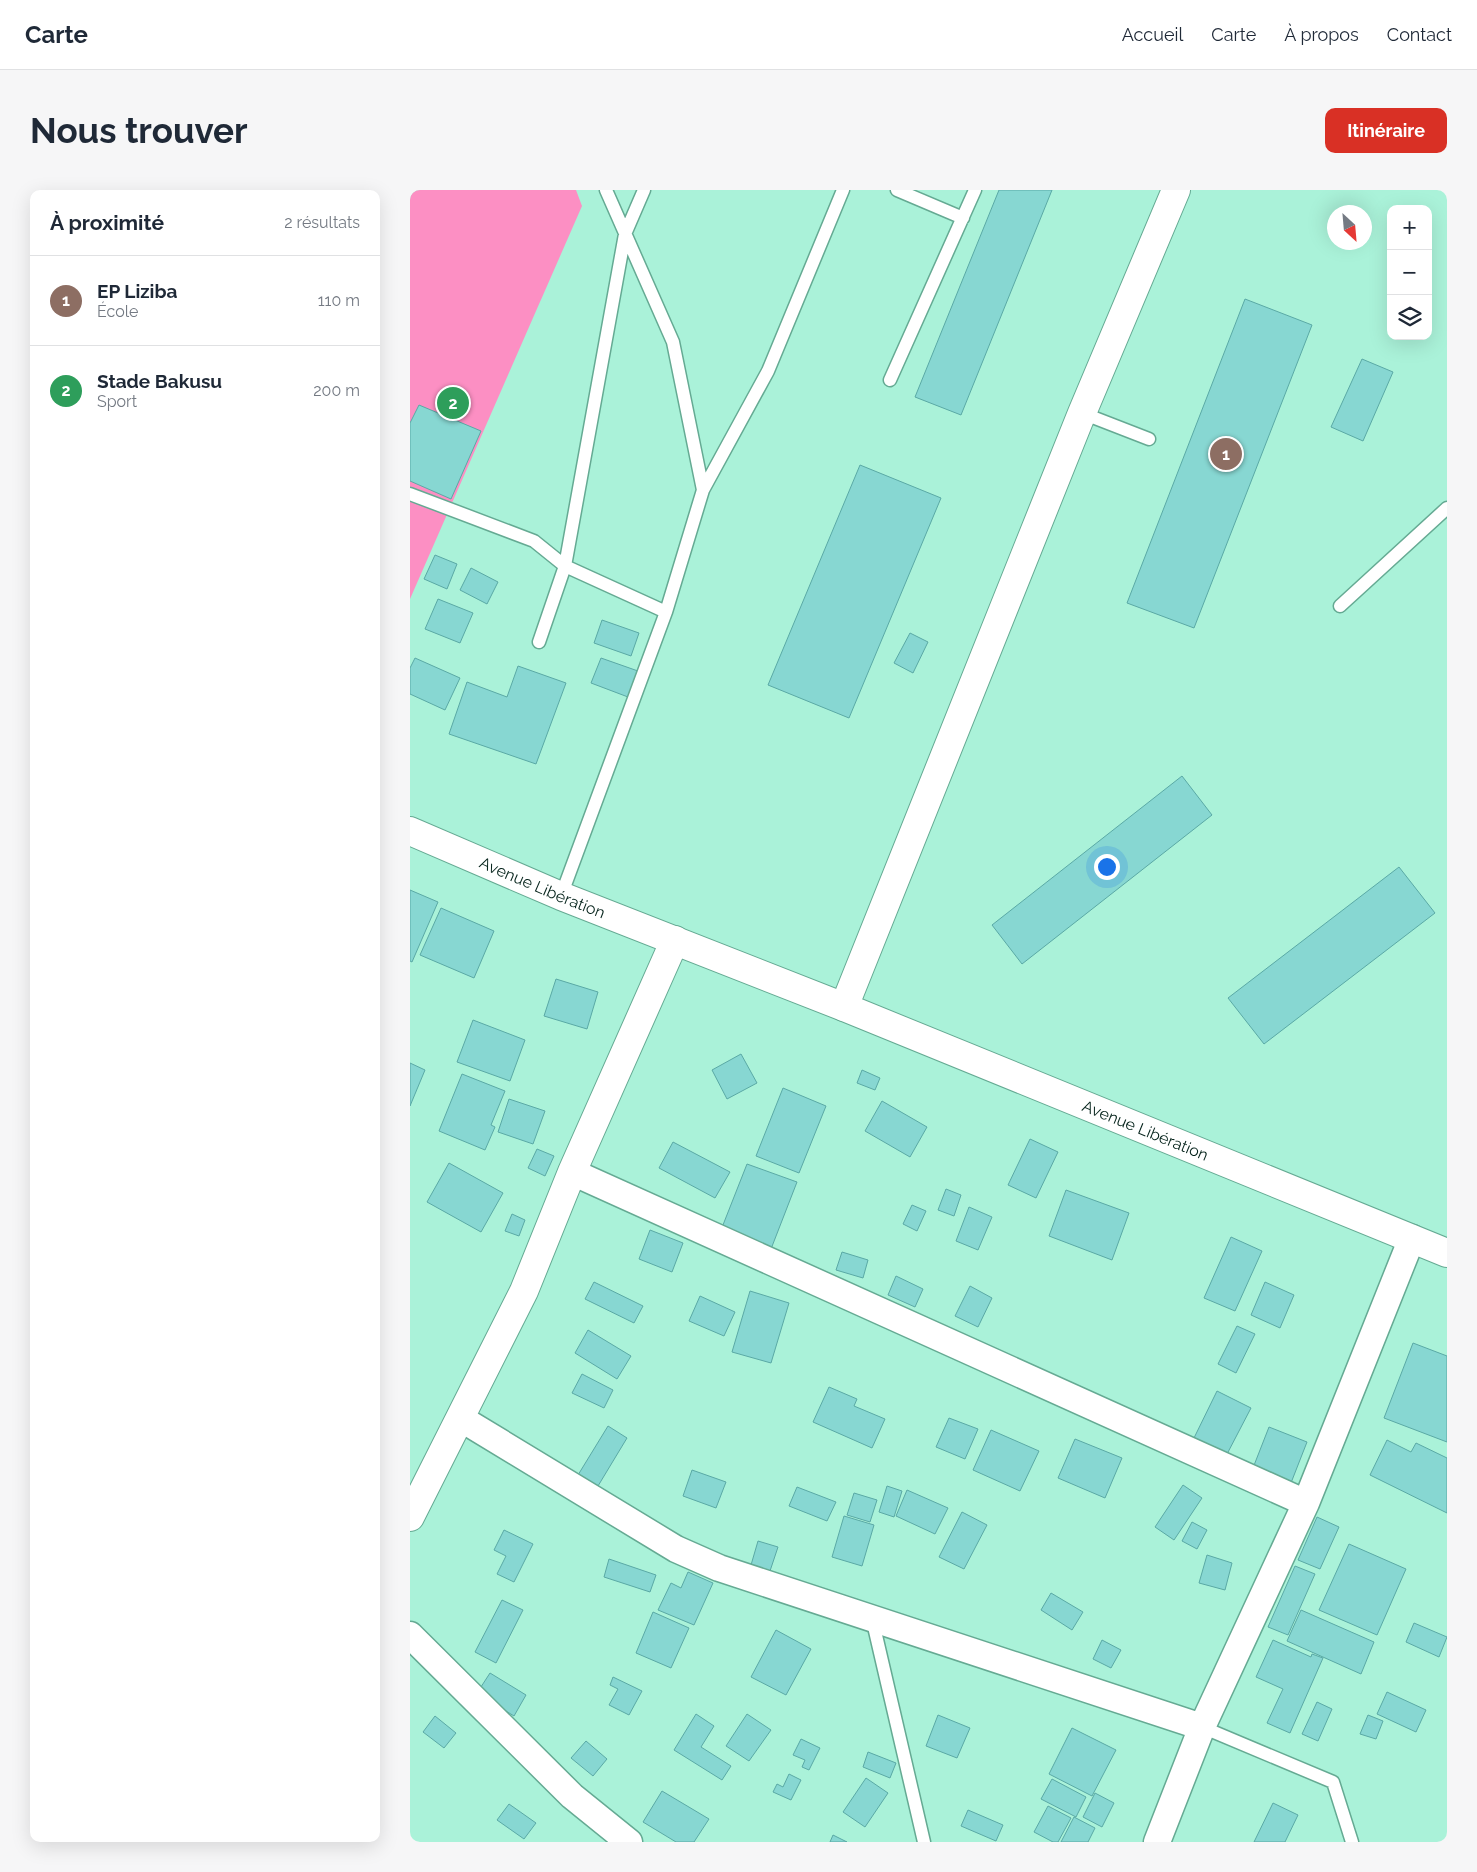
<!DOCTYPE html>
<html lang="fr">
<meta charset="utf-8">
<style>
:root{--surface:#fff;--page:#f6f6f7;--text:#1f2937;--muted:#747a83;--line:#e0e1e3;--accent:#d93025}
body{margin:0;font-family:Raleway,sans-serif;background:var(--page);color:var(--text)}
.controls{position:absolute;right:15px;top:15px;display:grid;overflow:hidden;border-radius:10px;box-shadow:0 5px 20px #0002}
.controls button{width:45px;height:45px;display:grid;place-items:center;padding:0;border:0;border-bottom:1px solid var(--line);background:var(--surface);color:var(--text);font:25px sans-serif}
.compass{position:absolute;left:917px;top:15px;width:45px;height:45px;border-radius:50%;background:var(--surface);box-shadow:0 5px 20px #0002;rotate:154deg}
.you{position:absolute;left:696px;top:676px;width:18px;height:18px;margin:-12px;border:4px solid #fff;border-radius:50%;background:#1a73e8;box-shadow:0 0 0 8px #1a73e833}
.badge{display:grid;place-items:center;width:32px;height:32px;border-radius:50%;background:var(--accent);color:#fff;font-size:16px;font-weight:700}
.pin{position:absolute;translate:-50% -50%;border:2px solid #fff;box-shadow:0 1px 5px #0006}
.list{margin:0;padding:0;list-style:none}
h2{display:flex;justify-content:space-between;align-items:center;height:65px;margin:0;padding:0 20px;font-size:21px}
h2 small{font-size:16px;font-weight:400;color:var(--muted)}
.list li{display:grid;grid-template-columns:32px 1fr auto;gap:15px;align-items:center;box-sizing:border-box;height:90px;padding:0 20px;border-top:1px solid var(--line)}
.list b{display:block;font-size:19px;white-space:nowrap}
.list p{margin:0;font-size:16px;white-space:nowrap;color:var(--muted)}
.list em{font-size:16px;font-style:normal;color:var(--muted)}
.icon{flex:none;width:28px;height:28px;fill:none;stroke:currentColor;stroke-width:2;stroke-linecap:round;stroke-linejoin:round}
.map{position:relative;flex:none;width:1037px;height:1652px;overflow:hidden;border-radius:10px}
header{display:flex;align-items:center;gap:30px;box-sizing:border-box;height:70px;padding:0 25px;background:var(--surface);border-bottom:1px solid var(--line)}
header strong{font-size:24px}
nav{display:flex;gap:28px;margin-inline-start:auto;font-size:18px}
.intro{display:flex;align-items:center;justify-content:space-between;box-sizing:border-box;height:120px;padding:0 30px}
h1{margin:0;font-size:35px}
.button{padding:12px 22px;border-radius:10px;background:var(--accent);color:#fff;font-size:18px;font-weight:700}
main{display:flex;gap:30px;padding:0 30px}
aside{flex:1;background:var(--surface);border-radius:10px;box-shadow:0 5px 20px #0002}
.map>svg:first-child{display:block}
.green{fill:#fc8fc3}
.building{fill:#87d7d2;stroke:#5aa9a5}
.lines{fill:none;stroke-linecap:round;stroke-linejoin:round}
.service-casing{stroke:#65aa93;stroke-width:15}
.minor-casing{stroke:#65aa93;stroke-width:29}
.tertiary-casing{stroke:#65aa93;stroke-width:30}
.service{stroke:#fff;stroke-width:12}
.minor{stroke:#fff;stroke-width:26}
.tertiary{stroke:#fff;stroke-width:28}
.labels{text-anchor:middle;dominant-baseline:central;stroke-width:4.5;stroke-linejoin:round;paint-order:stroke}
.street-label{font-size:16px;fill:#04221a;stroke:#b7ffe6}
</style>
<header>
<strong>Carte</strong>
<nav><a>Accueil</a><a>Carte</a><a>À propos</a><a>Contact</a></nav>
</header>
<div class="intro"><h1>Nous trouver</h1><a class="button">Itinéraire</a></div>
<main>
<aside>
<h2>À proximité<small>2 résultats</small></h2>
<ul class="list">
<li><span class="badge" style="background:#8d6e63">1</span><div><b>EP Liziba</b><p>École</p></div><em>110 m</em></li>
<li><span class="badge" style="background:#2e9e5b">2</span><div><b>Stade Bakusu</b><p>Sport</p></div><em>200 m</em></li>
</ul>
</aside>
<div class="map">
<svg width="1037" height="1652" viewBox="0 0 1037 1652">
<rect width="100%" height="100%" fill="#aaf2d9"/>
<!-- green -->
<path class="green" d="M0,0H166L172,16L0,409Z"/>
<!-- building -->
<path class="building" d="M589,0H642L551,225L505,207Z
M835,109L902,135L784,438L717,413Z
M952,169L983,182L953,251L921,237Z
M9,215L71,241L41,309L0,291V233Z
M450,275L531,308L439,528L358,495Z
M25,365L47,374L37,399L14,389Z
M61,378L88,392L77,414L50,400Z
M28,409L63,423L50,453L15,439Z
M192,430L229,443L221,466L184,453Z
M500,443L518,452L503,483L484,473Z
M5,468L50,488L35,520L0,504V478Z
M191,468L228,481L218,507L181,493Z
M108,476L156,493L126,574L39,544L57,492L97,507Z
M772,586L802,625L612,774L582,735Z
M989,677L1025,723L854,854L818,808Z
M0,700L28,712L2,772L0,771Z
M31,718L84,741L64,788L10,765Z
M146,789L188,802L177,839L134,826Z
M63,830L115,850L100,891L47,872Z
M331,864L347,893L317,909L302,880Z
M0,873L15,880L0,916Z
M452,880L470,888L465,900L447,893Z
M52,884L95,901L81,935L85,937L75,960L29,941Z
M373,898L416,916L389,983L346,966Z
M99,909L135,921L123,954L88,942Z
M472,911L517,937L500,967L455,941Z
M620,949L648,962L626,1008L598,995Z
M263,952L320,982L305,1008L249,978Z
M127,959L144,966L135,986L118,978Z
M39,973L93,1003L71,1042L17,1012Z
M337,974L387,992L361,1059L311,1040Z
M536,999L551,1005L544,1026L528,1020Z
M656,1000L719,1023L702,1070L639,1046Z
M502,1015L516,1021L507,1041L493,1034Z
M559,1017L582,1027L568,1060L546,1051Z
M102,1024L115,1030L109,1046L95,1041Z
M240,1040L273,1053L262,1082L229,1069Z
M821,1047L852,1061L825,1121L794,1108Z
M432,1062L458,1070L453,1088L426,1080Z
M486,1086L513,1099L505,1117L478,1105Z
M184,1092L233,1116L224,1133L175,1109Z
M855,1092L884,1105L870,1138L841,1125Z
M560,1096L582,1108L568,1137L545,1126Z
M340,1101L379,1113L361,1173L322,1162Z
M290,1106L325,1122L314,1146L279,1131Z
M827,1136L845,1144L826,1183L808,1174Z
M178,1140L221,1166L207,1189L165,1163Z
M1003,1153L1037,1166V1252L974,1228Z
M172,1184L203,1200L194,1218L162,1203Z
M419,1197L447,1209L444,1216L475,1229L462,1258L403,1232Z
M807,1201L841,1218L816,1266L783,1250Z
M539,1228L568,1239L555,1269L526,1257Z
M198,1236L217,1248L188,1296L168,1285Z
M859,1237L897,1252L879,1298L841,1283Z
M581,1240L629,1261L610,1301L563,1280Z
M665,1249L712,1268L695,1308L648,1288Z
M977,1250L1001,1262L1006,1253L1037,1268V1323L960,1285Z
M282,1280L316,1292L306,1318L273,1306Z
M773,1295L792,1308L764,1350L745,1337Z
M477,1296L492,1301L484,1327L469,1322Z
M387,1297L426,1312L417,1331L379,1316Z
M497,1300L538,1318L525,1344L486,1326Z
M444,1303L467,1310L460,1332L437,1325Z
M552,1322L577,1335L554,1379L529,1367Z
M434,1326L464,1335L452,1376L422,1367Z
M907,1327L929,1337L910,1379L888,1370Z
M782,1332L797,1340L787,1359L772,1351Z
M94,1340L123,1354L104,1392L87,1384L96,1366L84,1360Z
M348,1351L368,1357L360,1381L341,1375Z
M939,1354L996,1379L967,1445L909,1420Z
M797,1365L822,1373L815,1400L789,1393Z
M199,1369L246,1385L240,1402L194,1387Z
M885,1376L905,1384L878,1445L858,1437Z
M278,1382L303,1393L284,1435L248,1420L261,1393L271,1398Z
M641,1403L673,1422L662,1440L631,1420Z
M92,1410L113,1420L86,1473L65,1462Z
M891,1420L964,1452L951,1484L877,1451Z
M243,1422L279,1438L261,1478L226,1463Z
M1004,1433L1037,1447L1029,1467L996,1452Z
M366,1440L401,1459L376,1505L341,1487Z
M692,1450L711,1460L701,1478L683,1469Z
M863,1450L901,1467L902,1464L913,1468L880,1543L857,1533L873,1499L846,1487Z
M80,1483L116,1505L104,1526L67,1503Z
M203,1487L232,1501L219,1525L199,1515L208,1499L200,1495Z
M977,1502L1016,1520L1006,1542L967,1524Z
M907,1512L922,1519L908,1551L892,1544Z
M286,1524L304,1536L291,1557L321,1576L312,1590L264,1560Z
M337,1524L361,1540L339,1571L316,1556Z
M528,1525L560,1538L547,1568L516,1556Z
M958,1525L973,1531L966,1549L950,1544Z
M25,1526L46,1543L34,1558L13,1542Z
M662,1538L706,1560L682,1606L639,1584Z
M391,1549L410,1558L399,1580L392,1577L395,1570L383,1565Z
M176,1551L197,1569L183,1586L161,1568Z
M458,1562L486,1573L480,1588L453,1577Z
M379,1584L391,1590L381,1610L363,1602L367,1594L373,1597Z
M456,1588L478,1603L455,1637L433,1622Z
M642,1589L676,1607L666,1627L631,1609Z
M252,1601L299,1629L284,1652H266L233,1632Z
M685,1603L704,1613L692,1637L673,1627Z
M863,1613L888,1625L875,1652H844Z
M99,1614L126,1633L114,1649L87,1630Z
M638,1616L661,1628L648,1652H643L624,1642Z
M558,1620L593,1635L586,1651L551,1636Z
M664,1627L685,1638L678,1652H651Z
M423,1645L437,1652H420Z"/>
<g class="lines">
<defs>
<path id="service" d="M196,0L263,152L293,300
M487,0L553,28
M480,190L565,0
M672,223L739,249
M0,304L124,351L155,376L256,422
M930,416L1037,318
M129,452L155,376L215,44L234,0
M151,706L256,422L293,300L358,181L433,0
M462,1428L514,1652
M792,1537L923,1592L942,1652"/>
<path id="minor" d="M162,982L896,1313
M50,1228L266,1359L309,1378L792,1537
M0,1445L162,1606L219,1652
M747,1652L792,1537L896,1313L1002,1048"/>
<g id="tertiary">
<path id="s1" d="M0,641L151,706L434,817L1037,1063"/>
<path d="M434,817L672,223L766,0"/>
<path d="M0,1327L114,1101L162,982L265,750"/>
</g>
</defs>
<!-- service casing -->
<use href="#service" class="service-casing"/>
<!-- minor casing -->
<use href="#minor" class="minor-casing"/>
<!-- tertiary casing -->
<use href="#tertiary" class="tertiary-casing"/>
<!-- service -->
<use href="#service" class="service"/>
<!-- minor -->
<use href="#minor" class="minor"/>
<!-- tertiary -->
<use href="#tertiary" class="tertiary"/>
</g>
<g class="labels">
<!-- street labels -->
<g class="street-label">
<text stroke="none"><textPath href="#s1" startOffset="144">Avenue Libération</textPath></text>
<text stroke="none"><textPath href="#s1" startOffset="794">Avenue Libération</textPath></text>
</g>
</g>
</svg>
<div class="controls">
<button>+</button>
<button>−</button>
<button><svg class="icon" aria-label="layers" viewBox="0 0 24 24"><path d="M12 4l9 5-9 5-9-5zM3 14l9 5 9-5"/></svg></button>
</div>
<svg class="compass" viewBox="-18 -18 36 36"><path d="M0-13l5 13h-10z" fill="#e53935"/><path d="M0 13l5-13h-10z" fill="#747a83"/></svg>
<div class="you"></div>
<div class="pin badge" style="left:816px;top:264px;background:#8d6e63">1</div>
<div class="pin badge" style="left:43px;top:213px;background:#2e9e5b">2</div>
</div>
</main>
